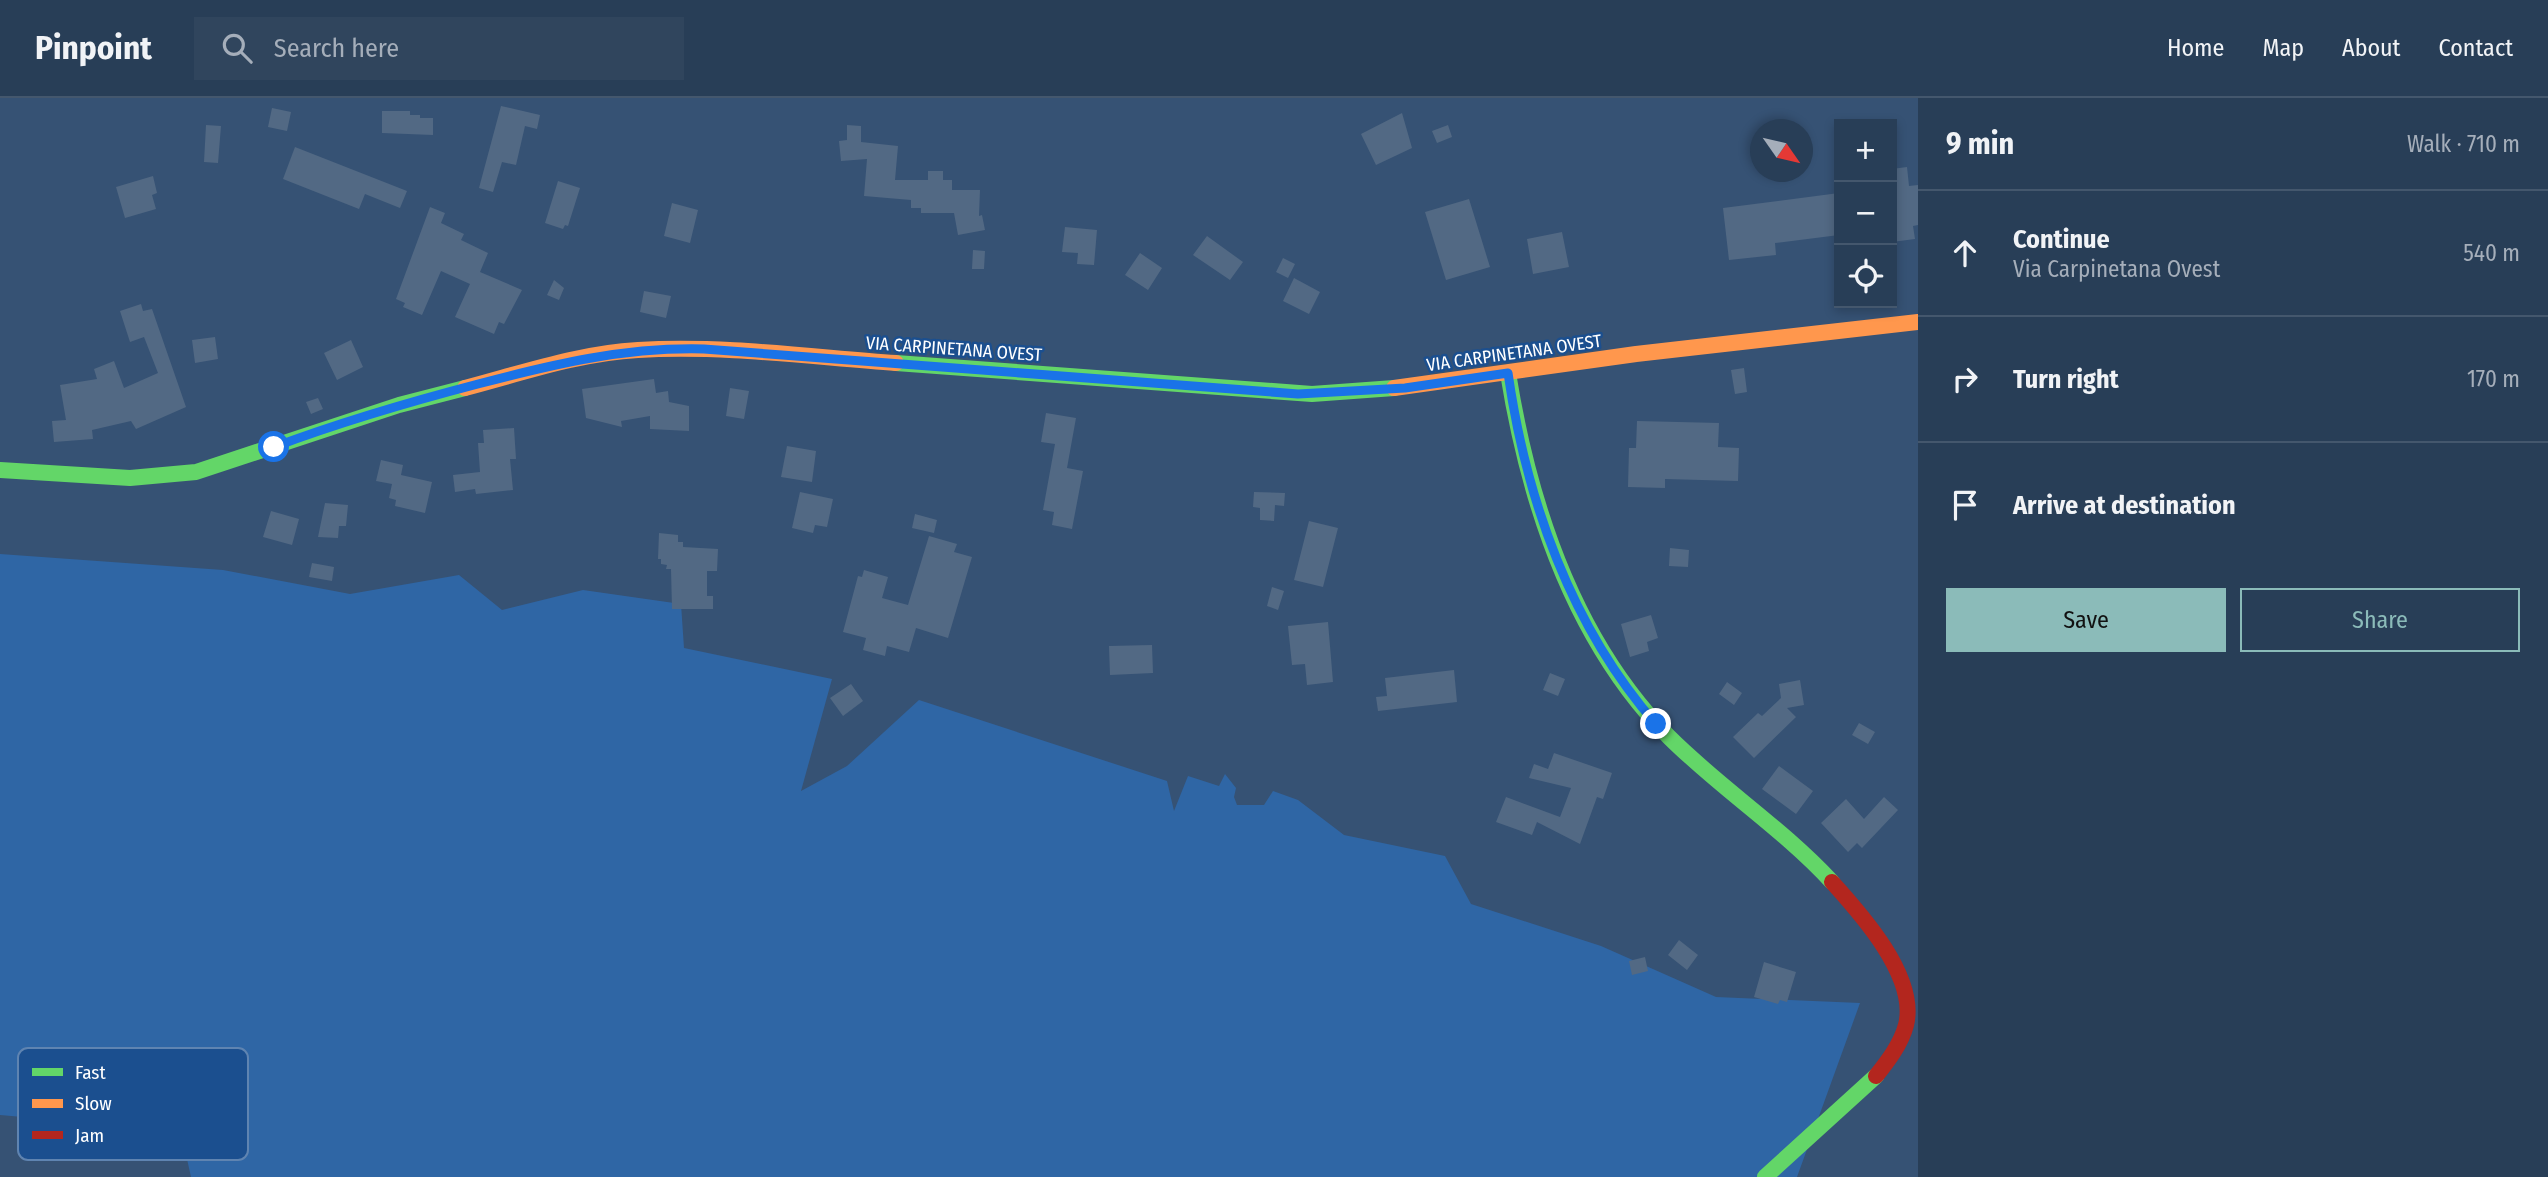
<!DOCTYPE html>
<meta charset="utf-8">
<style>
:root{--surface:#283e57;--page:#30455d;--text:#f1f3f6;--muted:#a5aeba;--line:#44576d;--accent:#8bbbb9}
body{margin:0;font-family:"Fira Sans Condensed",sans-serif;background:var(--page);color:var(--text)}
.controls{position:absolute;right:21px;top:21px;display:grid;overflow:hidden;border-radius:0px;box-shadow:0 4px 10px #0003}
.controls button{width:63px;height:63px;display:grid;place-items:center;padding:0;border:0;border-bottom:2px solid var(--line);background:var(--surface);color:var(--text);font:35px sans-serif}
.compass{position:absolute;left:1750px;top:21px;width:63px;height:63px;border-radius:50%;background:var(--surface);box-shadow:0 4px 10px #0003;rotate:124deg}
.stop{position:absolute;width:21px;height:21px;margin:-16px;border:5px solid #1a73e8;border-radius:50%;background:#fff}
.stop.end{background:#1a73e8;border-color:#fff;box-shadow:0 2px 7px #0008}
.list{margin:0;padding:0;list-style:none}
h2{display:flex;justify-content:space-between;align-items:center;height:91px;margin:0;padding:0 28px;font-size:30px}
h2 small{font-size:23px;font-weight:400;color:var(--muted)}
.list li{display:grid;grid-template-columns:46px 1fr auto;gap:21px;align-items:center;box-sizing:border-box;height:126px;padding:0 28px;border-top:2px solid var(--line)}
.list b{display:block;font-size:26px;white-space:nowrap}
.list p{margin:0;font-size:23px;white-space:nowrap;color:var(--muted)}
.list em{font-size:23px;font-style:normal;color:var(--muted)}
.actions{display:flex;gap:14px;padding:21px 28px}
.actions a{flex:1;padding:16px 0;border:2px solid var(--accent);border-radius:0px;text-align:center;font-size:24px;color:var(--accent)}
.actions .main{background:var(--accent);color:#111}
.icon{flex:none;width:38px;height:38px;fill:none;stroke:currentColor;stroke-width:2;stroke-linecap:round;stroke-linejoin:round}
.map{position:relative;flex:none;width:1918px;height:1079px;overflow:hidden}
header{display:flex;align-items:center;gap:42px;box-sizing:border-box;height:98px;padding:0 35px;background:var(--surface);border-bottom:2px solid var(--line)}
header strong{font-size:33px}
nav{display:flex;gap:38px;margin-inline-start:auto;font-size:24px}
.search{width:490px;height:63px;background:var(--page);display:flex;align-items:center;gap:18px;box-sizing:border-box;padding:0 24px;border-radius:0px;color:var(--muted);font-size:26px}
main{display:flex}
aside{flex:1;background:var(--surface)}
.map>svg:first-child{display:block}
.green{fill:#2f66a5}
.building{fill:#526984}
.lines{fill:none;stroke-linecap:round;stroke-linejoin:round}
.fast{stroke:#63d668;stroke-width:16}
.slow{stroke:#ff974d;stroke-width:16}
.jam{stroke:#b3261e;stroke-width:16}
.route{stroke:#1a73e8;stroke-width:9}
.labels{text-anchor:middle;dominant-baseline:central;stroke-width:5;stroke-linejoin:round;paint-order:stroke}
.street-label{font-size:18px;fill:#fff;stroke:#1b4f8f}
.key{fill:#1b4f8f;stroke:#5f84b1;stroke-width:2}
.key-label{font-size:19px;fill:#fff}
</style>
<header>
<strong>Pinpoint</strong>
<div class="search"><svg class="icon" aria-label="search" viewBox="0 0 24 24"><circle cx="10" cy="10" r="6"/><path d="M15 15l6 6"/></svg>Search here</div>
<nav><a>Home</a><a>Map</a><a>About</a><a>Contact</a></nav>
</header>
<main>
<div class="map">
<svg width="1918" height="1079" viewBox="0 0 1918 1079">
<rect width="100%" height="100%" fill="#365274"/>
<!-- green -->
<path class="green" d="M0,456L223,472L350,496L459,477L502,512L583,492L681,506L684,550L832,581L801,693L847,668L919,602L1167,683L1174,713L1188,678L1219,688L1225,676L1236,690L1234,699L1237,707H1264L1273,693L1298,702L1344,737L1445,758L1471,806L1601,848L1716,899L1860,905L1797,1079H191L187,1061L102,1026L0,1017Z"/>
<!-- building -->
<path class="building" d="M501,8L540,17L537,31L525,28L516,67L502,64L493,94L479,90Z
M272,10L291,14L287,33L268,29Z
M382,13H410V17H420V20H433V37L382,35Z
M1402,15L1412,50L1376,67L1361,36Z
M206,27L221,28L218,65L204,64Z
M847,27L861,28V44L898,48L895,82H928V73H943V82H952V92H980L979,118L982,117L985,132L958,137L954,115H921V110H911V102L864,98L867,61L841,63L839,43L847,42Z
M1448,27L1452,39L1437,45L1432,33Z
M295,49L407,93L400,110L365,96L359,111L283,81Z
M1907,69L1909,88L1918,87V127L1913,128L1915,141L1892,144V71Z
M153,78L157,95L152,97L156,111L125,120L116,89Z
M558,83L580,90L568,128L565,127L563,131L545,125Z
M1839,95V137L1775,145L1776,157L1729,162L1723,110Z
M1469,101L1490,169L1446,182L1425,114Z
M672,105L698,112L690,145L664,138Z
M430,109L445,115L441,125L464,136L461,142L488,155L480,174L522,192L504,226L499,224L494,236L455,219L470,186L441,173L422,217L403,209L405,205L396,201Z
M1065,129L1097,132L1094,167L1077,166L1078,155L1062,154Z
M1562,134L1569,169L1533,176L1527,141Z
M1207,138L1243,164L1230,182L1193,157Z
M973,152L985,153L984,171H972Z
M1140,155L1162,170L1148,192L1125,177Z
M1283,160L1295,166L1288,180L1276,174Z
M1294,180L1320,194L1309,216L1283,203Z
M554,182L564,190L559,202L547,197Z
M644,193L671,198L666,220L640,214Z
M141,206L143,213L152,211L186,309L136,331L131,323L92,332L93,341L54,344L52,323L66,322L60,287L97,281L94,271L114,263L124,290L158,275L144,239L130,244L120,213Z
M215,239L218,261L195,265L192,242Z
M351,242L363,269L337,282L324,255Z
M1744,270L1747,294L1735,296L1731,272Z
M654,281L656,295L668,293L669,304L689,308V333L650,331V318L621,323L622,329L586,320L582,291Z
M730,290L749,293L744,321L726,318Z
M318,300L323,311L311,316L306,304Z
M1046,315L1076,320L1067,370L1083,373L1072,431L1052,427L1054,414L1043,412L1055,346L1041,344Z
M1637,323L1719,325L1718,349L1739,350L1738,383L1665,381V390L1628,389L1629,350H1636Z
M514,330L516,361H510L513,392L476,396L475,391L455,394L453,377L480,374L478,345H484L483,332Z
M787,348L816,353L812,384L781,379Z
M381,362L403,367L401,377L432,384L425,415L395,408L396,402L389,400L392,386L376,383Z
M800,394L833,401L827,429L815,427L813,435L792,430Z
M1254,394L1285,395L1284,408L1275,407L1274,423L1260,422V410L1253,409Z
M325,405L348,407L346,428H339L338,440L318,439Z
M271,413L299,421L292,447L263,439Z
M915,416L937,422L934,435L912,430Z
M1309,423L1338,430L1323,489L1294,482Z
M659,435L678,437V444H683V449L718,451L717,473H707V498H713V511H672L671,471H666L667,467L661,466V461H658Z
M929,438L957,446L954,454L972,459L948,540L916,530L909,554L887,548L885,558L863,552L866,540L843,534L858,478L862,479L864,472L888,479L882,500L908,507Z
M1670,450L1689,452L1688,469L1669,468Z
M312,465L334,469L332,483L309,479Z
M1272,489L1284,493L1278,512L1267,508Z
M1651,517L1658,540L1647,544L1649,553L1630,559L1621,526Z
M1328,524L1333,584L1307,587L1305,566L1292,567L1288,528Z
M1152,547L1153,575L1110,577L1109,548Z
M1454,572L1457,604L1378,613L1376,599L1387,598L1385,580Z
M1550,575L1565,581L1558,598L1543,592Z
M1800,582L1804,607L1787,610L1796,619L1754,660L1733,639L1758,615L1762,618L1781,600L1779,586Z
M1727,584L1742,595L1734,607L1719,596Z
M851,586L863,603L843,618L830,600Z
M1859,625L1875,634L1868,646L1852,637Z
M1554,655L1612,675L1603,701L1597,699L1580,746L1537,724L1532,737L1496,724L1506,699L1560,719L1571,690L1529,680L1534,666L1548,671Z
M1779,668L1813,693L1796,716L1762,691Z
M1884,699L1898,712L1862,750L1857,745L1848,754L1821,725L1846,701L1864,721Z
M1679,842L1698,857L1687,872L1668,857Z
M1645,859L1648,873L1632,877L1629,863Z
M1764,864L1796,874L1787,904L1780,902L1778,906L1754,899Z"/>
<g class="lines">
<!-- fast -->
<path class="fast" d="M896,265L1312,296L1394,290
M1508,275C1529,406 1573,542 1669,639C1720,690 1782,730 1832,784
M0,372L130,380L196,374L399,307L465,290
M1765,1079L1876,978"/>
<!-- slow -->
<path class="slow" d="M465,290C522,275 580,255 638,252C724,247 811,259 896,265
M1394,290L1636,256L1918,224"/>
<!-- jam -->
<path class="jam" d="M1832,784C1861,816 1918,879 1906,927C1901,946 1888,963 1876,978"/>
</g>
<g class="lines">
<!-- route -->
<path class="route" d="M274,349C341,324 409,304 478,286C554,266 625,249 704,251L1298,296L1405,290L1508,275C1526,401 1571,529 1656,626"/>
</g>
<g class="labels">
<!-- street labels -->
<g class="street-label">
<text transform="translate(954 251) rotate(4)">VIA CARPINETANA OVEST</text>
<text transform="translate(1514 255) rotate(-8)">VIA CARPINETANA OVEST</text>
</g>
</g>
<!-- legend -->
<rect x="18" y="950" width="230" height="112" rx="10" class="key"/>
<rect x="32" y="970" width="31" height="8" fill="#63d668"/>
<rect x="32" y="1001" width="31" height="9" fill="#ff974d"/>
<rect x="32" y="1033" width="31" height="8" fill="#b3261e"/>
<g class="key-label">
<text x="75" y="981">Fast</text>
<text x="75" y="1012">Slow</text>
<text x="75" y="1044">Jam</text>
</g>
</svg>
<div class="controls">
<button>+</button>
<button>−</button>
<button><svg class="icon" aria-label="locate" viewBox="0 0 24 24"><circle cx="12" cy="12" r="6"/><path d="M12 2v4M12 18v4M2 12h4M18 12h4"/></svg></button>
</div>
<svg class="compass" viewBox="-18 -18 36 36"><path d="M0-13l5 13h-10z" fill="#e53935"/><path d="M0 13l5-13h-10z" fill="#a5aeba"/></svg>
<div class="stop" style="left:274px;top:349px"></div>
<div class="stop end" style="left:1656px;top:626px"></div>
</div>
<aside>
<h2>9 min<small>Walk · 710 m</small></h2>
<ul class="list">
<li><svg class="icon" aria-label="ahead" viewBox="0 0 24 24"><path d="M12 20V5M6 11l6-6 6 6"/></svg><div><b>Continue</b><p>Via Carpinetana Ovest</p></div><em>540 m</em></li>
<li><svg class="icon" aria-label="right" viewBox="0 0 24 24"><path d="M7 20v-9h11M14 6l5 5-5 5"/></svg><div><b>Turn right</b></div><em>170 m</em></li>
<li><svg class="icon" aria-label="arrive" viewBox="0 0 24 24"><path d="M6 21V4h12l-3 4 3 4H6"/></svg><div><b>Arrive at destination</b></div></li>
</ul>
<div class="actions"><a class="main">Save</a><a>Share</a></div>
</aside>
</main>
